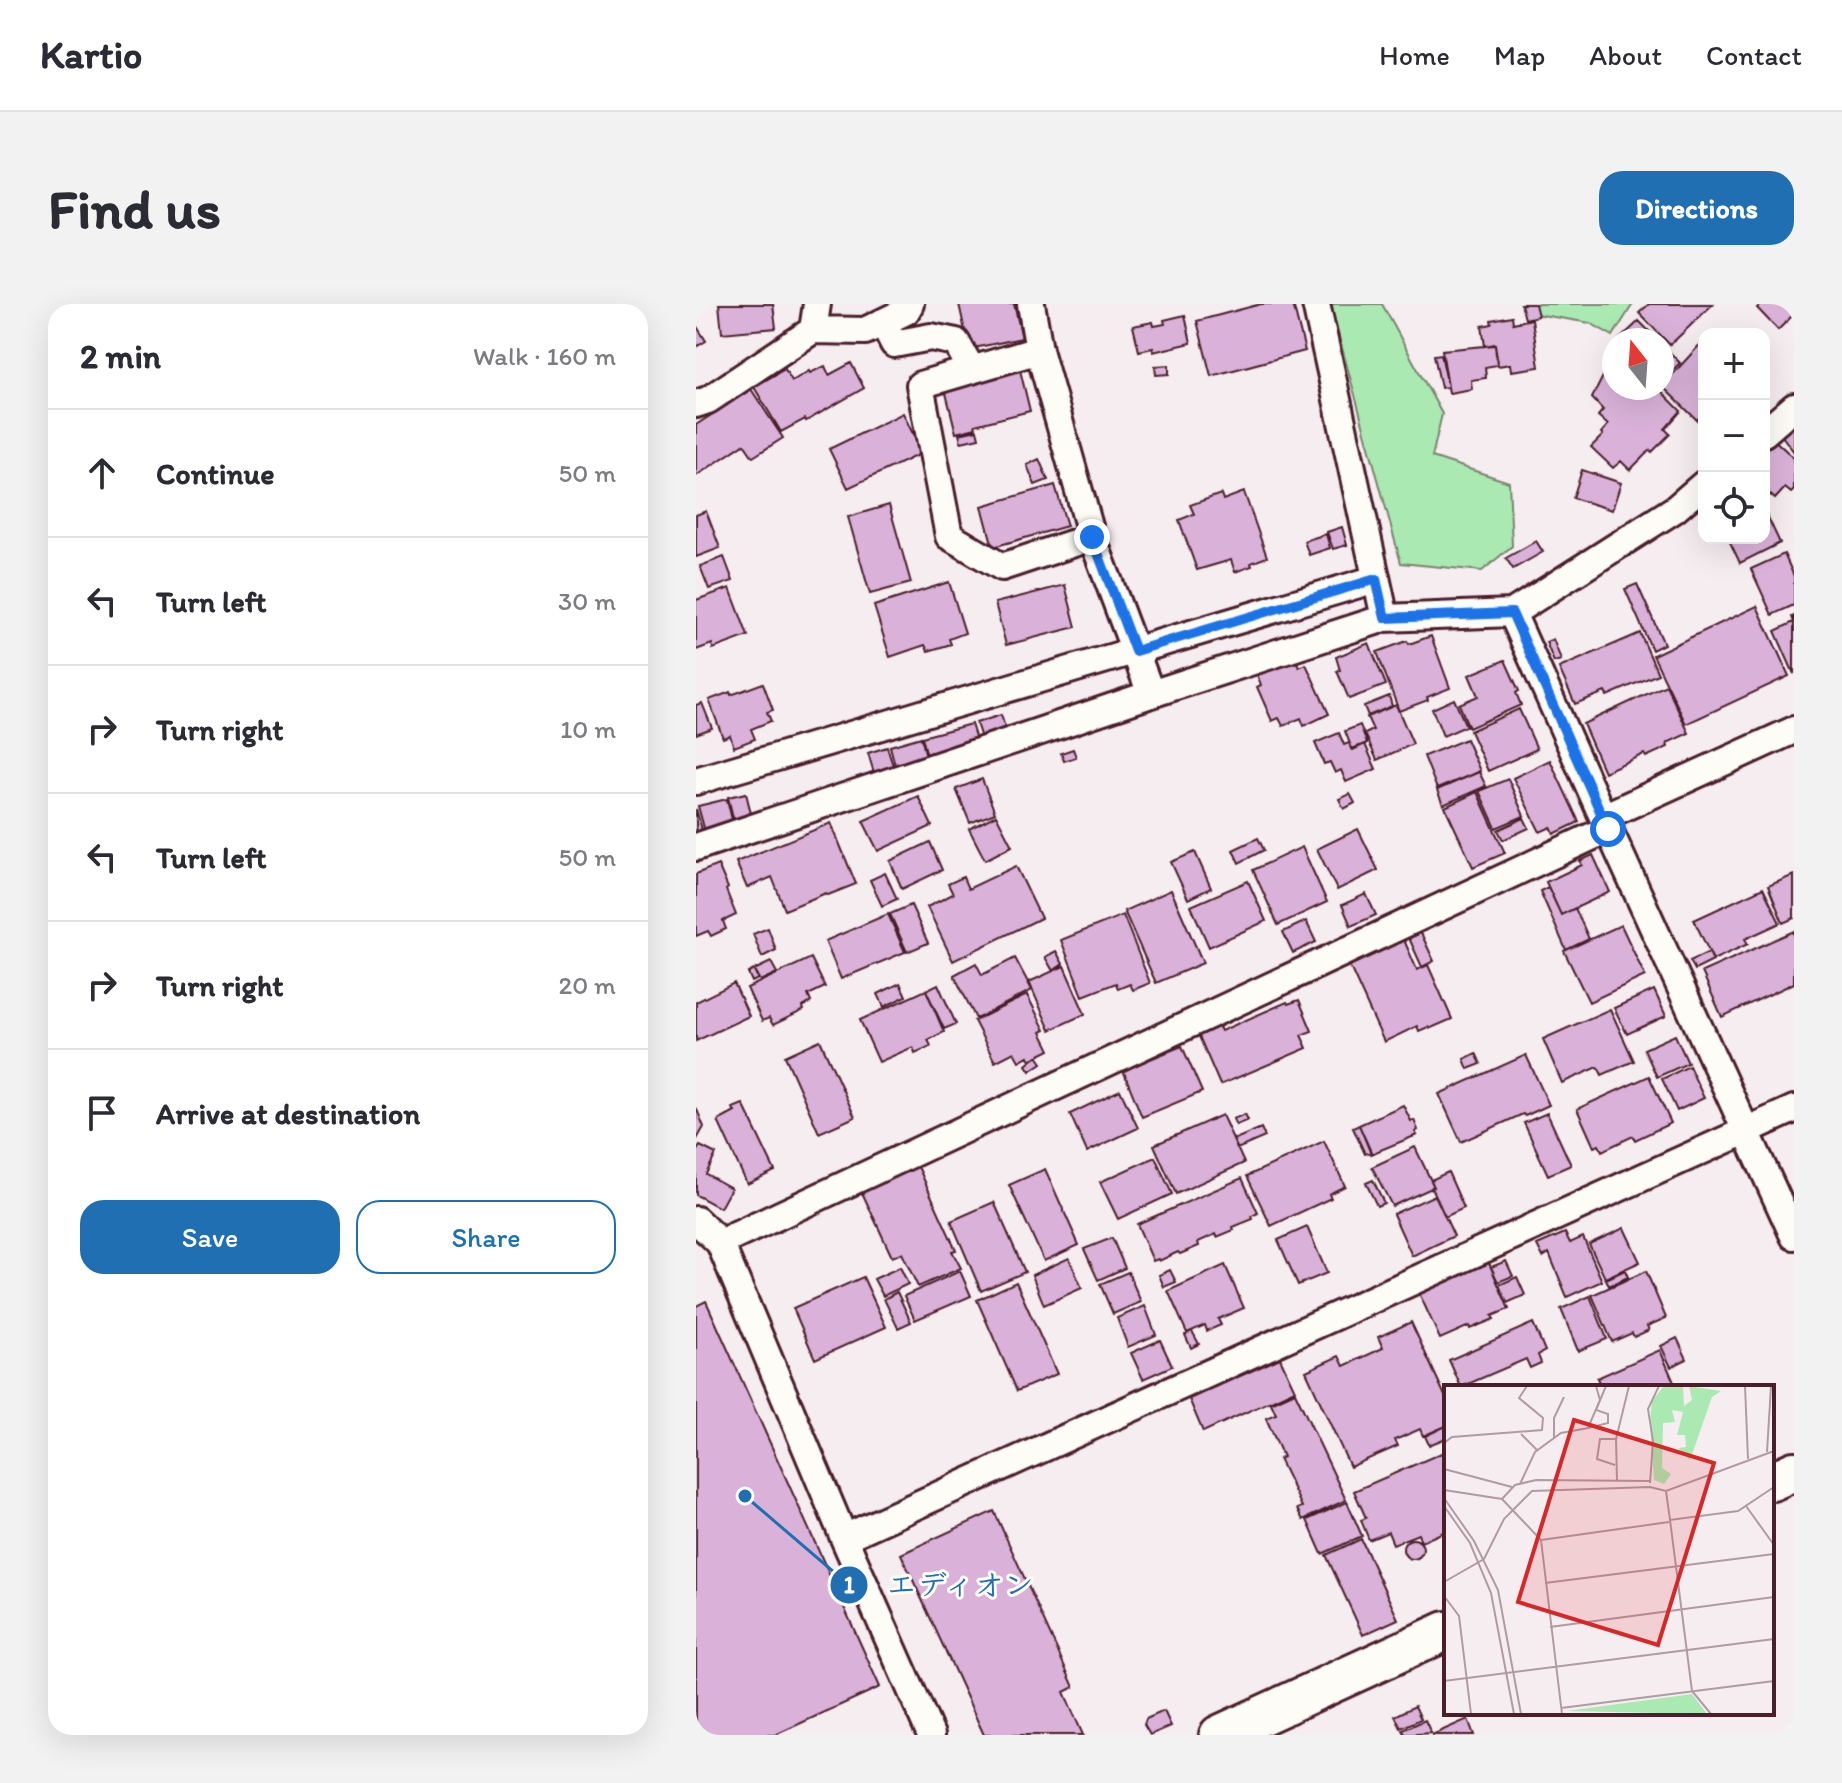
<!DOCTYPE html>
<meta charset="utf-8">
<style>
:root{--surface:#fff;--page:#f2f2f3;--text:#2b2b33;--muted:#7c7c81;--line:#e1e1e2;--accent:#1f6fb2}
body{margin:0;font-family:Itim,"Klee One",sans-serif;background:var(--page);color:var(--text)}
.controls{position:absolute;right:24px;top:24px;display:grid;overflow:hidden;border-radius:16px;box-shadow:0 8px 32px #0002}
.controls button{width:72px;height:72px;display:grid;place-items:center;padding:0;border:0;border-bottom:2px solid var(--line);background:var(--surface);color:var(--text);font:40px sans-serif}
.compass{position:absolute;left:906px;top:24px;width:72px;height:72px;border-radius:50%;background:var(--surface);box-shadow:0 8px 32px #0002;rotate:343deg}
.stop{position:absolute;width:24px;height:24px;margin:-18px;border:6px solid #1a73e8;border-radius:50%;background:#fff}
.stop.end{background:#1a73e8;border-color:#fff;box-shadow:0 2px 8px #0008}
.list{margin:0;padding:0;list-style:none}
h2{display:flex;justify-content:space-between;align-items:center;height:104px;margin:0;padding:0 32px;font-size:34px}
h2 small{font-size:26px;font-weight:400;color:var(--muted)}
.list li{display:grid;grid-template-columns:52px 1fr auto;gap:24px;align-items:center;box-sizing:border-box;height:128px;padding:0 32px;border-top:2px solid var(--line)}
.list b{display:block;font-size:30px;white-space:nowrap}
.list em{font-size:26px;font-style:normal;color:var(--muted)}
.actions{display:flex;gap:16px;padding:24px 32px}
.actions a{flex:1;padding:18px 0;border:2px solid var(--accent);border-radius:24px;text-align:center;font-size:28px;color:var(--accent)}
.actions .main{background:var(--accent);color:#fff}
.icon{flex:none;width:44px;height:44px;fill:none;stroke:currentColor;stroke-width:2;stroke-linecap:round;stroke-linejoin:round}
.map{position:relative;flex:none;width:1098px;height:1431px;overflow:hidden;border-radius:24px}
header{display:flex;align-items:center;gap:48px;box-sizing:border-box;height:112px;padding:0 40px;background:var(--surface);border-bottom:2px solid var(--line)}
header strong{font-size:38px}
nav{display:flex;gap:44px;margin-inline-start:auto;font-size:28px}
.intro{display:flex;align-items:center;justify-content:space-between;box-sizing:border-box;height:192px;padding:0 48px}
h1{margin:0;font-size:56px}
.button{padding:20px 36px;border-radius:24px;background:var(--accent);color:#fff;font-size:28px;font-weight:700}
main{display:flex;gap:48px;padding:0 48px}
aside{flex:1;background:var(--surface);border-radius:24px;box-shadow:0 8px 32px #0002}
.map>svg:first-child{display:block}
.green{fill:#aaeab2;stroke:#7a846e;stroke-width:2}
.building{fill:#dab2d9;stroke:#4a1f2b;stroke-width:2}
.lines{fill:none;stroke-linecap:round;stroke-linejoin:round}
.street-casing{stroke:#4a1f2b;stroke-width:32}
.secondary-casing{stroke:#4a1f2b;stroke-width:44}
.street{stroke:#fdfcf7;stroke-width:26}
.secondary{stroke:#fdfcf7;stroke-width:38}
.route{stroke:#1a73e8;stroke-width:10}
.inset-road{fill:none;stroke:#b19ba2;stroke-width:2}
.view{fill:#d62828;fill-opacity:0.15;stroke:#d62828;stroke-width:4}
.inset-edge{fill:none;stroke:#4a1f2b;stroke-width:4}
.leader{fill:none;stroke:#1f6fb2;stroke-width:3}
.callout-dot{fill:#1f6fb2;stroke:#fdfcf7;stroke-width:3}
.mark-label{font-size:24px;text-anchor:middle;font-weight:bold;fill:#fff}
.callout-label{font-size:30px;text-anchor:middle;font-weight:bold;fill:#1f6fb2;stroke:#fdfcf7;stroke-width:6;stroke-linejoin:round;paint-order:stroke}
</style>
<header>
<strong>Kartio</strong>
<nav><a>Home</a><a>Map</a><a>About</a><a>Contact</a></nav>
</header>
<div class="intro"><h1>Find us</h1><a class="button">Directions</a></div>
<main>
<aside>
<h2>2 min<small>Walk · 160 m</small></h2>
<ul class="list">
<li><svg class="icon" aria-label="ahead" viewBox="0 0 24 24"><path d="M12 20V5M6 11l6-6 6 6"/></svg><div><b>Continue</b></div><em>50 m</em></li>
<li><svg class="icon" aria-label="left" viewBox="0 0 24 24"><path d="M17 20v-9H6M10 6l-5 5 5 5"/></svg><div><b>Turn left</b></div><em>30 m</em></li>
<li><svg class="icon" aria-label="right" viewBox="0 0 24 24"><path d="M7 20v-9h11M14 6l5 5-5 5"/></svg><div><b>Turn right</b></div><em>10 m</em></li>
<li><svg class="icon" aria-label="left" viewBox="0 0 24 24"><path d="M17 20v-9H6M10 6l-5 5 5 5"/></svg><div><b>Turn left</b></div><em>50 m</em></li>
<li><svg class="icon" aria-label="right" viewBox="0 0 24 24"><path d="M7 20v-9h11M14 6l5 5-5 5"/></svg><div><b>Turn right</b></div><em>20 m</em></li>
<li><svg class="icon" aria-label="arrive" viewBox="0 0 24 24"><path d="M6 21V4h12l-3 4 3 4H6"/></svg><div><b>Arrive at destination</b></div></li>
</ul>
<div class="actions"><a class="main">Save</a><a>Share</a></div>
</aside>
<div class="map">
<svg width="1098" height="1431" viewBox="0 0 1098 1431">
<rect width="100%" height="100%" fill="#f6edf1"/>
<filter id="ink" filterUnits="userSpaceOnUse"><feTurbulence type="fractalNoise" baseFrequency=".0125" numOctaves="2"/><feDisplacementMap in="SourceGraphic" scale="16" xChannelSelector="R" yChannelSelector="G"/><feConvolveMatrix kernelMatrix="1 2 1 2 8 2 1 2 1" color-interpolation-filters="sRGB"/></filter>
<g filter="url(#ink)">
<!-- green -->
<path class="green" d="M634,0H686L746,110L736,153L813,178L816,242L786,267L705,259Z
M828,0H937L917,32L894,19L834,9Z"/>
<!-- building -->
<path class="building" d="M23,0H77L80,24L26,29Z
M263,0H318L326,34L273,45Z
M565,0H597L609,47L515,72L501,17Z
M825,0H839L842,12L829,15Z
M953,0H1017L974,41L943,9Z
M1065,0H1098V10L1082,26L1061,4Z
M489,11L495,39L457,48V44L443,47L437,22L457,18L458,22L469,20L468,16Z
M816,12L817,19L836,15L843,63L815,67L814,60L802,62L799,40L789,42L786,22L796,20L795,16Z
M943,17L962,36H923Z
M0,21L10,37L0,43Z
M1008,36V109L1001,116L966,82Z
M966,40L984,59L966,77Z
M799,41L801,61L789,63L790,74L775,76L776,85L753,89L746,46Z
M745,50L752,83L745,84L738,51Z
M918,51V84H962L985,107L969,125L974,130L956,148L954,146L934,166L925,157L917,164L895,143L907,131L905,129L912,121L902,112L907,106L896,94Z
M155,59L168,84L110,117L109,115L85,128L58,83L89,65L96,77L113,67L114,69L129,62L133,71Z
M473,61V70L460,71L459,62Z
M324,66L334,107L279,121L280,124L260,129L249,85Z
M55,85L87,134L57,153L48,140L0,172V121Z
M1098,107V148L1086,132L1093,126L1085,118Z
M207,109L226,149L152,184L133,145Z
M281,126L283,134L265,138L263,130Z
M1075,133L1098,154V186L1095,189L1089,184L1079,195L1068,185V140Z
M343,155L352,176L339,181L331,161Z
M886,166L925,179L916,206L877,194Z
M359,181L371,222L297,243L286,202Z
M548,188L571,253L555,259L556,262L539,268L535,256L501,266L483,216L498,210L494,201L525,190L527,196Z
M193,201L215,279L174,290L152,213Z
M1068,205L1084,239L1044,259L1032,234H1068Z
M10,207L24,244L0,253V211Z
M646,223L651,241L637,245L631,228Z
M630,230L634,244L613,251L608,237Z
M840,237L847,248L817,265L810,254Z
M1088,250L1098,272V301L1076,311L1055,265Z
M28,253L37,277L13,285L4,262Z
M253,278L269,329L253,335L255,340L232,347L229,341L194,353L178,302Z
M941,280L968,340L956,346L929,285Z
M369,281L380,323L310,341L299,299Z
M34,284L52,332L17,345L16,340L0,346V296Z
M1061,302L1093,372L990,420L957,351Z
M1098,312V370L1079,327L1098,318L1096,313Z
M944,329L962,370L911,392L909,388L879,400L863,364Z
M735,332L754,384L731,393L732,396L703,407L681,348L711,337L713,340Z
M857,335L865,356L858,358L850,338Z
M673,339L690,381L653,395L641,367L644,366L640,353Z
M600,356L603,363L610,360L633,410L608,422L605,414L587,422L583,414L576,417L561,383L565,381L561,370Z
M809,356L823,387L820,389L825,401L773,424L763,400L782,392L773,371Z
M67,379L77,406L71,408L75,417L55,425L59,435L38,443L34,431L27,434L13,396L34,388L35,391Z
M970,381L993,429L971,439L972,443L950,453L948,450L908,468L887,420Z
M693,392L696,402L672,412L668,402Z
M758,395L770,422L747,432L736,405Z
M6,399L16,424L0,430V401Z
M700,401L717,440L681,456L669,430L677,426L671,413Z
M823,405L841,445L792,467L774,427Z
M305,411L310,426L285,434L280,419Z
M275,420L281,439L231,452L226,433Z
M664,421L671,439L656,445L649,427Z
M643,429L648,441L653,439L657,446L669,440L680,465L650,478L645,466L639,469L634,458L628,460L619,439Z
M225,433L231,456L200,465L194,442Z
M770,435L784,467L741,485L728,452Z
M191,443L198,465L179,472L172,449Z
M377,445L380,453L368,457L365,449Z
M854,456L883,518L858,530L855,523L844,528L817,474Z
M783,468L790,482L747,501L741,486Z
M286,475L299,509L274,519L260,485Z
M812,475L828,512L800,524L783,487Z
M781,488L809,549L777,563L749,503Z
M50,489L57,518L39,522L32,493Z
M654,490L659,499L648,505L643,495Z
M222,492L236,522L182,547L167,517Z
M31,495L38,524L10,531L2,502Z
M0,505L7,529L0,531Z
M300,511L316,542L289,556L273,525Z
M828,514L833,524L807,536L802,526Z
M135,519L160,580L132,591L130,589L89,606L76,573L51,584L40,558Z
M662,525L682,566L641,586L621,545Z
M562,534L568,546L543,559L537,546Z
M234,538L246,566L206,585L194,557Z
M606,543L631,598L582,621L557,566Z
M499,548L515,584L492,595L475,558Z
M897,551L914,588L865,611L850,578L886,561L884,557Z
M22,561L32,584L30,586L40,611L27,617L30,625L15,632L12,627L0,632V570Z
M320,562L345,614L257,657L231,603L257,590L252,580L267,573L272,585Z
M189,569L201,595L186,602L174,576Z
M1098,571V614L1087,619L1072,582Z
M552,577L570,617L513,643L495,602Z
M852,583L865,611L879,604L893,635L870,646L844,587Z
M1067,584L1084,619L1049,635L1052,640L1017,656L998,616Z
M475,586L507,659L460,679L428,607Z
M670,590L680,611L655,622L646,601Z
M215,601L232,639L211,648L194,610Z
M192,610L209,648L145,675L129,637Z
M427,611L454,679L437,686L434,680L422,685L420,679L387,692L365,636Z
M610,617L620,638L597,649L587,628Z
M925,621L949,672L893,698L868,647Z
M72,624L80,646L66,653L57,630Z
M1098,627V679L1026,713L1006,668Z
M725,629L738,657L726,663L713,634Z
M708,636L721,666L732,661L756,715L733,725L732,723L723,727L721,722L688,738L653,661Z
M360,647L367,660L357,667L349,653Z
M1013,648L1017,657L999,666L994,657Z
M115,654L129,683L112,691L115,698L107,703L108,706L77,721L73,714L66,717L51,684Z
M319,654L336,686L280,715L258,671L280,659L286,671Z
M75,658L81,669L64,677L58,666Z
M368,662L389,710L354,726L333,678Z
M58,666L62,675L56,678L52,669Z
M38,679L53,712L0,737V698Z
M204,679L210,692L188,703L182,690Z
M242,680L260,720L248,725L230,686Z
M230,686L248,728L232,736L235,742L219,749L217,743L183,758L164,716Z
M958,686L970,712L931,730L918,704Z
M331,691L349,726L345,728L354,746L334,756L332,752L323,757L318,748L299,758L278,717Z
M603,696L616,727L605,731L611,744L524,781L502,730L522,721L525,727L591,698L592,700Z
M914,705L938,757L906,771L902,763L866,779L847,735Z
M979,731L992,759L961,773L948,745Z
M124,736L159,813L123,829L89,752Z
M486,742L506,788L446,813L427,766Z
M780,749L785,760L772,765L768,755Z
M830,751L853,801L829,812L827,810L765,838L743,790Z
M341,752L346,759L334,767L330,761Z
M993,762L1008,794L981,807L966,775Z
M953,772L975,819L939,836L937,832L906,847L903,841L898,843L881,805Z
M424,786L442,824L391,848L374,810Z
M47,800L79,867L51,880L22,817L39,808L37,804Z
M707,801L715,817L718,816L722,826L719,828L721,831L675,850L663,821Z
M0,803L8,823L0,837Z
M851,809L875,861L852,871L828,819Z
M549,810L552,816L540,821L537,815Z
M526,811L548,859L480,890L458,841Z
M663,821L675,848L669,850L657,824Z
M565,824L569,833L541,845L537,836Z
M628,837L649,882L633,890L635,894L575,922L551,872Z
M4,842L20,850L10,870L35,884L24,904L0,891V848Z
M719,843L738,883L696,902L676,863Z
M459,853L476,890L422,915L404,878Z
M219,856L260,946L256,947L265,964L222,983L206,949L196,953L163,882Z
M349,865L383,941L348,957L313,881Z
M752,868L768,904L749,913L736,883H738L735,876Z
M546,874L562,909L556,912L557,915L537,923L538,926L521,933L520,930L502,938L503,942L484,950L482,948L463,957L462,955L457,957L441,920Z
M677,876L688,899L681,902L670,879Z
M739,891L758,932L716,952L697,910Z
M298,898L329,968L285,987L255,917Z
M611,923L631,969L602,981L582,936Z
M928,924L944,958L909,974L893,940Z
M869,929L874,939L887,933L906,977L871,993L853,949L847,953L841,941Z
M416,934L429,964L402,976L388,945Z
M373,954L386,984L348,1001L336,971Z
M810,957L817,972L802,978L795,963Z
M793,959L813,1005L796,1012L798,1015L774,1025L773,1022L744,1035L723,989Z
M529,961L548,1004L522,1015L525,1021L511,1027L509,1021L491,1029L472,987Z
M204,963L212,980L187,992L178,975Z
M474,966L480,978L468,983L463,971Z
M929,966L932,973L913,982L910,975Z
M264,967L275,992L219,1016L208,992Z
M950,967L970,1014L951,1022L953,1026L938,1033L936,1029L916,1038L896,991Z
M432,968L445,998L417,1010L404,980Z
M167,973L190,1023L119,1055L97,1004Z
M821,973L829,991L811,999L803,981Z
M320,978L361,1070L321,1087L281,996Z
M201,988L215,1018L202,1024L188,995Z
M894,992L911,1035L882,1047L865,1005Z
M10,997L184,1383L79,1431H0V1002Z
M449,1002L460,1031L432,1043L421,1014Z
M715,1018L750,1094V1122L727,1132L724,1125L699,1136L702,1142L654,1163L610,1067L643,1052L648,1062L687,1044L682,1033Z
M837,1019L849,1047L842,1051L845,1059L834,1064L830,1055L765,1083L753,1056Z
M496,1027L503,1040L495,1044L489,1031Z
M981,1034L991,1055L975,1063L965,1042Z
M464,1036L476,1062L447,1075L435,1049Z
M964,1046L980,1083H905L901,1074Z
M584,1054L599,1086L507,1128L493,1095Z
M599,1088L650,1196L607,1216L601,1205L606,1203L583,1155L587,1153L570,1114L580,1110L575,1099Z
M750,1122V1134L733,1141L729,1132Z
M750,1147V1227L725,1238L722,1230L697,1240L692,1228L673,1236L665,1216L670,1214L658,1187Z
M651,1198L666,1232L626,1250L611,1216Z
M298,1207L378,1383L368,1388L387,1431H288L205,1250Z
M707 1245a10 10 0 1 1 20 0a10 10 0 1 1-20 0Z
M665,1235L702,1315L667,1331L630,1251Z
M719,1402L725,1415L705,1424L699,1412Z
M468,1407L475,1422L454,1431L448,1421L450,1415Z
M772,1415L778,1431H736Z
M729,1416L735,1429L709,1431L707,1426Z"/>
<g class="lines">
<defs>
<path id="street" d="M335,0L343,46L396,233L455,390
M620,0L689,314
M187,18L198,40L235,33L260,38L276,66
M117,26L169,27L210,7L214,0
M343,46L224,81L253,232L306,263L396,233
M0,100L12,96L117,26L121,0
M1068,129L1098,103
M816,309L907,513L1098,426
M0,477L680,275
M907,513L1098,932
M0,543L455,390L689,314L816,309L979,205L1008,180
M0,916L24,939L148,1234L235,1431
M24,939L912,525
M148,1234L1098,805"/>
<path id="secondary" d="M1076,1177L1098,1167
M523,1431L750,1327"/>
</defs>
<!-- street casing -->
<use href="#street" class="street-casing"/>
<!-- secondary casing -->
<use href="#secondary" class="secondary-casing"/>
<!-- street -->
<use href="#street" class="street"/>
<!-- secondary -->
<use href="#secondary" class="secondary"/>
</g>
</g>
<g class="lines" filter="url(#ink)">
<!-- route -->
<path class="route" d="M396,233L439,347L680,275L689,314L816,309L912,525"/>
</g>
<!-- overview -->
<g transform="translate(748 1081)">
<rect width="330" height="330" fill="#f6edf1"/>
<path d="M220,1H239L240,21L248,15L245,1L277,6L268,12L246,75L234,63L242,62L241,50H233L239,27L228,25L231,37L219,38L218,83L227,89L220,99L210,95L206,37L208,16ZM248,309L263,329L123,326Z" fill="#aaeab2"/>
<path class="inset-road" d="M301,1L304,74M144,43L164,38V29L152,25L162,1M77,49L94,66M110,53V33L120,12M0,58L8,52L98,45L99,33L75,13L83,1M323,67L327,1M171,80L153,74L156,54H172M0,84L68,102M173,96L172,54L185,1M206,98L209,56L204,24L215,1M76,99L91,67L117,48L144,43L156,15L152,1M0,105L58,114L97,155L118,329M222,106L226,135L294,126L330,102M0,113L30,156L54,205L77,329M58,114L71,100L92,95L206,96M0,121L26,158L47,208L70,329M302,121L330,160M226,135L248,306L267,329M97,155L225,137M0,197L40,174L60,134L88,106L206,102L222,106L330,66M101,198L330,169M0,211L15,231L27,329M106,242L330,212M0,296L330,254M117,323L330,296"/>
<path class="view" d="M130,35L270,78L214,260L74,217Z"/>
<rect width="330" height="330" class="inset-edge"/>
</g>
<!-- callouts -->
<path class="leader" d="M49 1192L153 1281"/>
<g class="callout-dot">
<circle cx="49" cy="1192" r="8"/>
<circle cx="153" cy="1281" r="20"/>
</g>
<g class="mark-label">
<text x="153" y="1289">1</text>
</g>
<g class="callout-label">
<text x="264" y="1291">エディオン</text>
</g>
</svg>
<div class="controls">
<button>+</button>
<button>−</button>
<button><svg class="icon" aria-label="locate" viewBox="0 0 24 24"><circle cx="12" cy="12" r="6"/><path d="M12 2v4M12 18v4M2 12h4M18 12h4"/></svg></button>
</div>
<svg class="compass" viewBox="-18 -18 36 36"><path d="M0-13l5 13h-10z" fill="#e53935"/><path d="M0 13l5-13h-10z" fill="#7c7c81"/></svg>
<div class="stop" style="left:912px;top:525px"></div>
<div class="stop end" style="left:396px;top:233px"></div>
</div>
</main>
